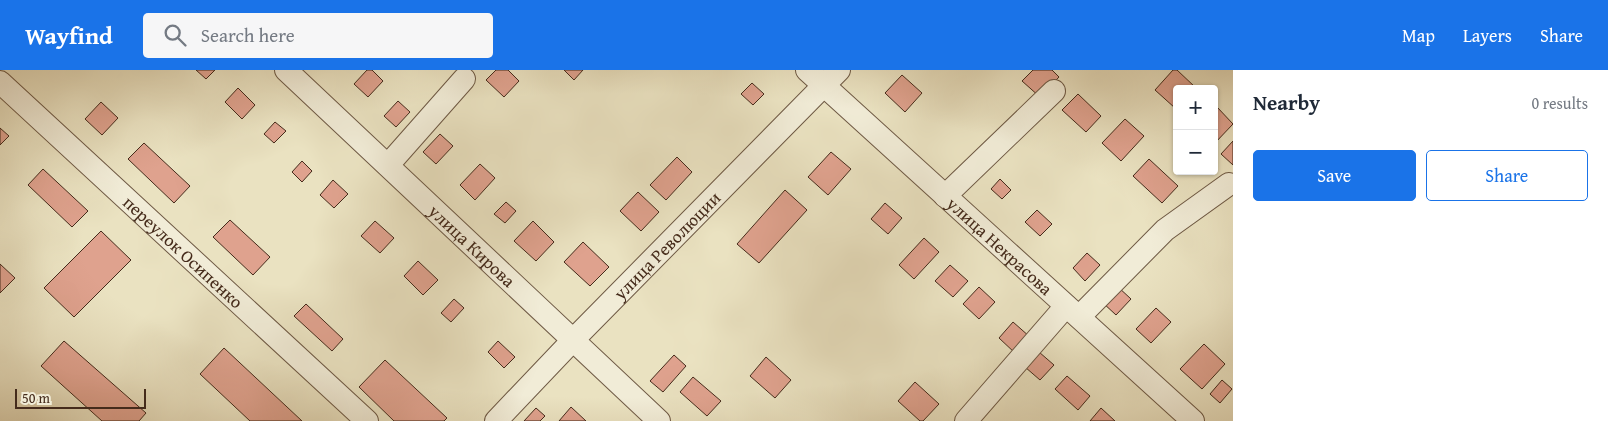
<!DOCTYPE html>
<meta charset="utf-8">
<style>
:root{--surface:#fff;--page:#f6f6f7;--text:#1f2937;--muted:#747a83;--line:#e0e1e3;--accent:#1a73e8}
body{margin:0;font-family:"Gentium Book Plus",serif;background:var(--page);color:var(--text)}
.controls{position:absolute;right:15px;top:15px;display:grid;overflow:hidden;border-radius:5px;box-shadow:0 1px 4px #0004}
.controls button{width:45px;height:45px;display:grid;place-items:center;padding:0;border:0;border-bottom:1px solid var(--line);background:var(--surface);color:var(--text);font:25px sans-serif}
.scale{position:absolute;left:15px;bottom:12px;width:131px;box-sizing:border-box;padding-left:5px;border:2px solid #452b1b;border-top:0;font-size:14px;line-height:18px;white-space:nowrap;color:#452b1b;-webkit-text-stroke:4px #f1ecd7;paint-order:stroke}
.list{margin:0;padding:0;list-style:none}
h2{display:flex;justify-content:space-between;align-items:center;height:65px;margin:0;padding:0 20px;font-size:21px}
h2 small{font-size:16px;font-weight:400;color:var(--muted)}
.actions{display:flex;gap:10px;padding:15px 20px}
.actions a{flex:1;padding:11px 0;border:1px solid var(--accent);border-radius:5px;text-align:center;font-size:18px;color:var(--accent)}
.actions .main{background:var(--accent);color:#fff}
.icon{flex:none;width:28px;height:28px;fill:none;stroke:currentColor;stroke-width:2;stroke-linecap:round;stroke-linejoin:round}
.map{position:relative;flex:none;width:1233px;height:351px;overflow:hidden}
header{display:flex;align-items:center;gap:30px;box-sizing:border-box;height:70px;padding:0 25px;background:var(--accent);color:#fff}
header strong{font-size:24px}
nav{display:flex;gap:28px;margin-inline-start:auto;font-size:18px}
.search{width:350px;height:45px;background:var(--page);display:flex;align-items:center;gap:12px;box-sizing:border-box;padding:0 18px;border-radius:5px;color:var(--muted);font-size:19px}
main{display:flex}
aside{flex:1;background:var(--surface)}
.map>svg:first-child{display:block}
.building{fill:#dfa28e;stroke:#452b1b}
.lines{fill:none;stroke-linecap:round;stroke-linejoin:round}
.minor-casing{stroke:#6e5944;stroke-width:24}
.minor{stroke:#f1ecd7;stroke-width:22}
.labels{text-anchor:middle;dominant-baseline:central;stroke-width:4;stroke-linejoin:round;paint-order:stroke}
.street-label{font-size:18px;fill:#452b1b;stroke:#f1ecd7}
</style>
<header>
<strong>Wayfind</strong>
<div class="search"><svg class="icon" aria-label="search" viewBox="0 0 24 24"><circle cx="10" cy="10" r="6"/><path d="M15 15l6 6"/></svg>Search here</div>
<nav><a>Map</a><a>Layers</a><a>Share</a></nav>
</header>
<main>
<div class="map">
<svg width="1233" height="351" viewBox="0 0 1233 351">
<rect width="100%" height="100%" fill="#eae2c1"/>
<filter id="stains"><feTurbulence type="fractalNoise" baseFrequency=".004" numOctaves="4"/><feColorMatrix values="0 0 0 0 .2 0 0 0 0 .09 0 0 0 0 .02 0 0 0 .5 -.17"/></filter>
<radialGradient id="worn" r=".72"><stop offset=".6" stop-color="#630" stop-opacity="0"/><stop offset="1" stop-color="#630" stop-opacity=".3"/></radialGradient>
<!-- building -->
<path class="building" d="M196,0H215L206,9Z
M367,0H372L383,11L368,27L354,14Z
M496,0H508L519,11L504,27L486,10Z
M564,0H583L574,10Z
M1033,0H1052L1059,7L1040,27L1022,11Z
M1173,0H1177L1195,17L1193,19H1177L1175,38L1155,20Z
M902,5L922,23L905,42L885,23Z
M752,13L764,24L753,35L741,24Z
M238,18L255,35L242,49L225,32Z
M1078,24L1101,46L1086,62L1062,40Z
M398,31L410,42L396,57L384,46Z
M101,32L118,48L102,65L85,49Z
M1217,37L1233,54L1214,74V39Z
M1125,49L1144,66L1121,91L1102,73Z
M275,52L286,61L274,73L264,64Z
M0,58L9,66L0,75Z
M440,64L453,76L436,94L423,82Z
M1233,71V95L1221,84Z
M144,73L190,116L174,133L128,89Z
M831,82L851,99L828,125L808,107Z
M677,87L692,102L666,130L650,115Z
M1149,89L1178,116L1162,133L1133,106Z
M302,91L312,101L302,112L292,102Z
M480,94L495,108L475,130L460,115Z
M43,99L88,141L72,157L28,115Z
M1000,109L1011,120L1002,129L991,119Z
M333,110L348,124L334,138L320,125Z
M785,120L807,140L759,193L737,174Z
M638,122L659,142L641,161L620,141Z
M506,132L516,141L505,153L494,144Z
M885,133L902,148L888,164L871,149Z
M1037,140L1052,154L1040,166L1025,152Z
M230,150L270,187L253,205L213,167Z
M375,151L394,168L380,183L361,166Z
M533,151L554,172L536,191L514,171Z
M101,161L131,190L74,247L44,218Z
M924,168L939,182L914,209L899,195Z
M583,172L609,197L590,216L564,192Z
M1087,183L1100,195L1085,211L1073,198Z
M418,191L438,210L423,225L404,206Z
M0,194L15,208L0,223Z
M950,195L968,211L953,227L935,211Z
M1117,216L1131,229L1116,245L1102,232Z
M979,217L995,232L979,249L963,234Z
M454,229L464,238L451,252L441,243Z
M306,234L343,269L332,281L294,246Z
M1156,238L1171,252L1151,273L1136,259Z
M1013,252L1030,267L1015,283L999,268Z
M64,271L146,343L139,351H102L41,296Z
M498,271L515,287L504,298L488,282Z
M1204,274L1225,294L1202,319L1180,299Z
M224,278L302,351H250L200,304Z
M1039,282L1054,295L1040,310L1025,297Z
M674,285L686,296L663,322L650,311Z
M766,287L791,310L775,328L750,306Z
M385,290L447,348L444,351H394L359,317Z
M1067,306L1090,326L1078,340L1055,319Z
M693,307L721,331L707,346L680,322Z
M1222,310L1232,319L1220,333L1210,324Z
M915,312L939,334L923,351H920L898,331Z
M571,337L586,351H559Z
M536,338L545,346L540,351H524Z
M1101,338L1115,351H1090Z"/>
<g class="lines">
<defs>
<g id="minor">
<path id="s1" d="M286,0L659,351"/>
<path id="s2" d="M807,0L1193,351"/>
<path id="s3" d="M0,12L367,351"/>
<path d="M388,95L464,9"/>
<path d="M945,126L1054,21"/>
<path d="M1079,247L1165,160L1229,114"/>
<path id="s4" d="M496,351L574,269L839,0"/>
<path d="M966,351L1066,236"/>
</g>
</defs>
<!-- minor casing -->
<use href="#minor" class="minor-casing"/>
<!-- minor -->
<use href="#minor" class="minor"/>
</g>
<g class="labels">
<!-- street labels -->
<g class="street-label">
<text stroke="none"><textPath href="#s1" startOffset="256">улица Кирова</textPath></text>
<text stroke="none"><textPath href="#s4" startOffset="245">улица Революции</textPath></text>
<text stroke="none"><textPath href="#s2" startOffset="261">улица Некрасова</textPath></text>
<text stroke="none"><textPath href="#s3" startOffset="250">переулок Осипенко</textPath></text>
</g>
</g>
<rect width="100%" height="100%" filter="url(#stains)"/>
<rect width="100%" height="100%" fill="url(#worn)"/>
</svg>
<div class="controls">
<button>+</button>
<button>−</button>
</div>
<div class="scale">50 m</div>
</div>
<aside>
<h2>Nearby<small>0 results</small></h2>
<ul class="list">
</ul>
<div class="actions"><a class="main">Save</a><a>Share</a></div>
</aside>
</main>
